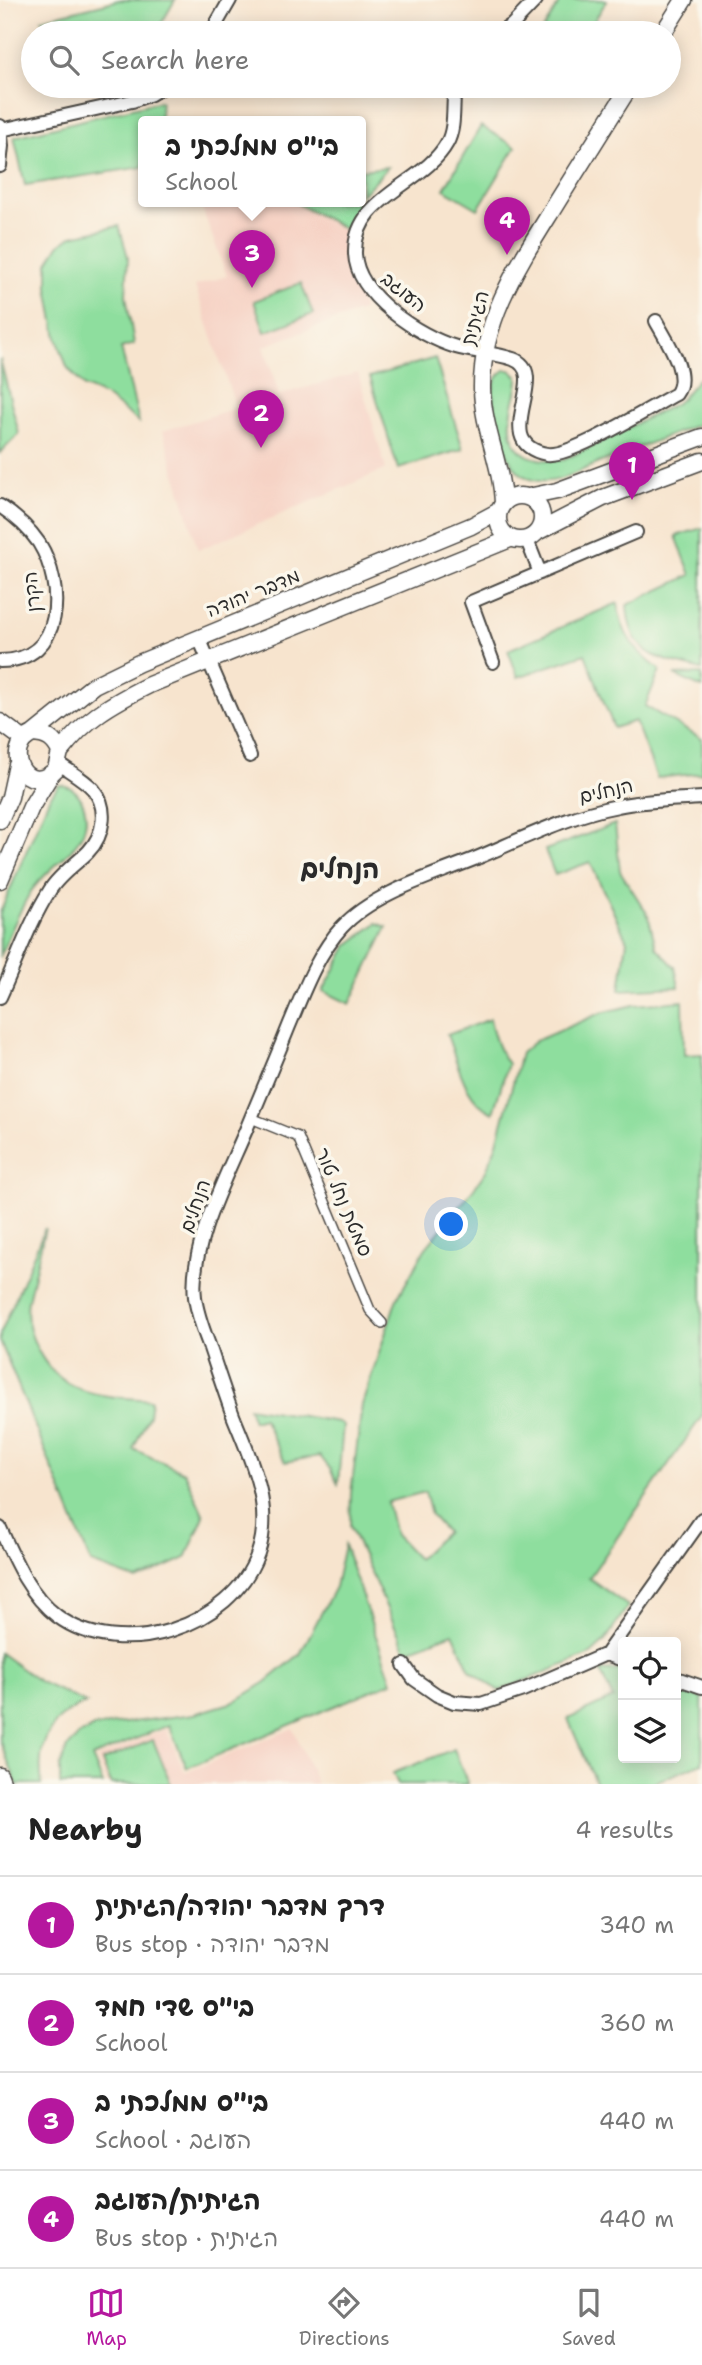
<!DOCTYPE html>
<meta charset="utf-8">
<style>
:root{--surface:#fff;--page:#f2f2f2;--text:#222;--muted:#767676;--line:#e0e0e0;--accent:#b5179e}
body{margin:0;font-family:"Shantell Sans","Playpen Sans Hebrew",sans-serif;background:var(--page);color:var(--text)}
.controls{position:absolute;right:21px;bottom:21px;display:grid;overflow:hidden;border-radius:7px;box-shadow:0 4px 18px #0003}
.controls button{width:63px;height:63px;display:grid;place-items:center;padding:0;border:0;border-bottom:2px solid var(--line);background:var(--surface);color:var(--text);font:35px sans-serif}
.you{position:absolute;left:452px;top:1225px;width:24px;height:24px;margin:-18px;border:5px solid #fff;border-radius:50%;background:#1a73e8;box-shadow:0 0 0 10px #1a73e833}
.badge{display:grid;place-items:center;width:46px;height:46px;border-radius:50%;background:var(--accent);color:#fff;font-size:23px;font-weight:700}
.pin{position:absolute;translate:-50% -58px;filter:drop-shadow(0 2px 4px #0008)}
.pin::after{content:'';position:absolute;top:37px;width:24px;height:21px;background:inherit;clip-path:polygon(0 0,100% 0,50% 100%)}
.popup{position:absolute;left:138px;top:116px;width:228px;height:91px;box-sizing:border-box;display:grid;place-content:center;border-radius:7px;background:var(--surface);filter:drop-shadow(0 2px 5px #0005);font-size:23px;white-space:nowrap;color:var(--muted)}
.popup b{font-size:26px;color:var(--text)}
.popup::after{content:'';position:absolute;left:50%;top:100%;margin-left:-14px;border:14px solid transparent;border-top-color:var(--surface)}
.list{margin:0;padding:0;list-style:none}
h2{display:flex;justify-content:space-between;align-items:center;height:91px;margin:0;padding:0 28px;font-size:30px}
h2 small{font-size:23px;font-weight:400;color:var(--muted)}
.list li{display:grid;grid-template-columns:46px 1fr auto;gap:21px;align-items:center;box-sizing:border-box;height:98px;padding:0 28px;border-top:2px solid var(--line)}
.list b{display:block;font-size:26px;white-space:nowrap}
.list p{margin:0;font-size:23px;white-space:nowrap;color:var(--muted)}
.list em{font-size:23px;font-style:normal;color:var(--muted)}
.icon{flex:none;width:38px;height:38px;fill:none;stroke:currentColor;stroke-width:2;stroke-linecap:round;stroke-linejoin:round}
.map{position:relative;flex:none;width:702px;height:1784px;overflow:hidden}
.search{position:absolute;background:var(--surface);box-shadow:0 4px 18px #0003;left:21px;right:21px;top:21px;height:77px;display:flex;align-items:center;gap:18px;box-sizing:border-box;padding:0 24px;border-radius:38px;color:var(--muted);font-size:26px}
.sheet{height:483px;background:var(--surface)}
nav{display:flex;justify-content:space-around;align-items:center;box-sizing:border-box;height:98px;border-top:2px solid var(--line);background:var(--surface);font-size:19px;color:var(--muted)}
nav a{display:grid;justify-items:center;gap:4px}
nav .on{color:var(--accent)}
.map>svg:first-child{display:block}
.built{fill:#f6d2c4}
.green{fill:#8ede9e;stroke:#5c8464;stroke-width:2;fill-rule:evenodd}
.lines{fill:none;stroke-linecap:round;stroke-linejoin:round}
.pedestrian-casing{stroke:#4a4743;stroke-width:12}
.minor-casing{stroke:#4a4743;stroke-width:16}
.tertiary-casing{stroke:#4a4743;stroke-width:19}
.pedestrian{stroke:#fff;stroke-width:9}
.minor{stroke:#fff;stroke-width:12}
.tertiary{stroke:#fff;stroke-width:16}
.labels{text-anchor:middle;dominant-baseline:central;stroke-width:7;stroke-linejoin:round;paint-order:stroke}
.street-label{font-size:19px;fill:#2b2b2b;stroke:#fbf7ec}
.district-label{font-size:26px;font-weight:bold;fill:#2b2b2b;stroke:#fbf7ec}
</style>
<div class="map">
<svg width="702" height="1784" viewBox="0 0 702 1784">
<rect width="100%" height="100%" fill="#fbf7ec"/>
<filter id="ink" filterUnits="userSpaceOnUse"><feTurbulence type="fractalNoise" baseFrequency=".0143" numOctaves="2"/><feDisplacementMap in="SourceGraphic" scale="14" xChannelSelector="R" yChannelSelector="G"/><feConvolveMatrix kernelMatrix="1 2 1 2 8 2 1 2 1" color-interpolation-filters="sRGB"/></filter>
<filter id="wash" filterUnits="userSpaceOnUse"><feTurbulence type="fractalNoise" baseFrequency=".00686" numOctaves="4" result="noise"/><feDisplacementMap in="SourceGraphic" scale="28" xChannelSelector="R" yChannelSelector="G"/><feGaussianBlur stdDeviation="1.57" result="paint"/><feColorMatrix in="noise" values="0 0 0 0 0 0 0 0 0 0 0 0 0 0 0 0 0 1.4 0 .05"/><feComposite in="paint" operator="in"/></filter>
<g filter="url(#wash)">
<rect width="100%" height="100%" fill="#f7e4ce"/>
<!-- built -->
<path class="built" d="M239,202H290L349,232L348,250L351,276L364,310L264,346L279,395L358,373L386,469L198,550L163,431L236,408L195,286L227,276L202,208L226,207Z
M293,1728L317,1784H108L97,1758L166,1729L185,1773Z"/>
<!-- green -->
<path class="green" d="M119,0H175L156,33H46L42,19Z
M561,0H607L587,33H541Z
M161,101L160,122H144L143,167L25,185L14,137Z
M481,126L516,147L478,209L444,189Z
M388,167L361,196V170Z
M294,202H358L349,231Z
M119,226L128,257L126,295L134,344L121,348L139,422L105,396L84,387L67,367L57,338L48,288V263L59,245L72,236Z
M301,283L313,314L265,332L254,301Z
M435,358L463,449L398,469L370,377Z
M0,359L19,434L0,453Z
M505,370H510L518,377C518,391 514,398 512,410C505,451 527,463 564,460L675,404C687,396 693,381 702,376V423C668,436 635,449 601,462C583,469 559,484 539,481C509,478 502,442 497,418C493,401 488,380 505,370Z
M702,528V670C659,658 630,658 627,605L691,575L676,536Z
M618,603C620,634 637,653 660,670L645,706L702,739V773L657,778L635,721L614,728L585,654L518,677L508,650Z
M702,674V688L674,675Z
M59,785C68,785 75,789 80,797C104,841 49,862 30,893C18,913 9,936 0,957V913L49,798Z
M615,824L620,871L648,915L656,947L675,967L679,987L620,990L627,941L590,862L555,875L545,850Z
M377,923L387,927L350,1004L323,991L348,945Z
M683,1001L684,1055L702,1054V1416L589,1578L628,1606L605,1641L591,1654L499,1691L470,1670L453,1633L406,1651L350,1526L351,1493L362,1405L396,1301L425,1249L466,1199L486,1171L497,1143L521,1053L535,1041L601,1013L634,1005ZM425,1492L431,1515L446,1532L418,1559L395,1535L387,1502Z
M490,1019C493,1035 498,1051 508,1064L493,1113C464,1100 458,1063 447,1035Z
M45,1228C40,1252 33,1277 28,1301C25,1317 30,1334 37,1348C60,1397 104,1396 151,1400L149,1415L133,1449L184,1472L204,1516L186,1558L137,1580L91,1563L0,1341V1335Z
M248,1407L338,1422L343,1425L338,1484L330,1469L320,1456L285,1462L263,1418L253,1421Z
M344,1545L392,1682L187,1768L169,1725L92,1757L103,1784H60V1767L67,1748L79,1735L94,1727L194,1714L234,1702L266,1682L300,1654L335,1587Z
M0,1653L40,1682L86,1703C49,1717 36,1746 42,1784H17L0,1741Z
M622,1670L623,1758H676V1689L702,1698V1763L650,1784H596L568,1719L613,1698L600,1671Z
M153,1740L171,1784H111L102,1761Z
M454,1749L468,1784H398L393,1773Z"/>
</g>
<g filter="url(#ink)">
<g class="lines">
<defs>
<path id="pedestrian" d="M251,1118L298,1137L370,1310L382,1323"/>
<path id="minor" d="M211,33L230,0
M500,33L512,25L536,0
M455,86C452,104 456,127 447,143C424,185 353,196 355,254C357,296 419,336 456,347C474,352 495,353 513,359C554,374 486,443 547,454C570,458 651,407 676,394C691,374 666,340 656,321
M0,126L2,146L0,166
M1,130L132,101L151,94L164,86
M0,506C15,516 29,528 39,543C65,585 65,661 0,661
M527,540L540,573
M199,638L250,756
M493,662L471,602L636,532
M0,997C16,962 29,923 50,890C59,875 76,864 88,852C104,835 109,808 93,789C84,779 69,771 58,763
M0,1528C14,1559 29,1595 57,1616C120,1663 232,1628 258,1553C274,1507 251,1460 234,1418C225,1394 217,1369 209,1345C203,1329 197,1314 195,1297C189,1247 226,1177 246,1130C260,1096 275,1061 289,1026C303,993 317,954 342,927C374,892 436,875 479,857C524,838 570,815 618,806C645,800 674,800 702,798
M606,1654L623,1660
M404,1665L414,1679L437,1695L454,1702L481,1704L523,1690L606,1654L702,1519
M676,1678L702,1687"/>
<path id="tertiary" d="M663,33L684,0
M498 518a22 22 0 1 1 44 0a22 22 0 1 1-44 0Z
M528,497L557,491L702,437
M503,504C502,465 483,429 482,389C481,316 523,258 559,199C583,161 607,123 630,86
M539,531L603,498L702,461
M0,722L23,739
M33,734C47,735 54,739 60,752L56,769C27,800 0,748 33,734L94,685L139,663L471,526L499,511
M60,752C86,718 111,704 149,685L510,539
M0,820L10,797L17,765
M0,880L31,807L51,774
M0,1776L3,1784"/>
</defs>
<!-- pedestrian casing -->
<use href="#pedestrian" class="pedestrian-casing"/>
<!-- minor casing -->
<use href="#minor" class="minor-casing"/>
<!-- tertiary casing -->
<use href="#tertiary" class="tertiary-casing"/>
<!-- pedestrian -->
<use href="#pedestrian" class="pedestrian"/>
<!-- minor -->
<use href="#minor" class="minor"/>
<!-- tertiary -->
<use href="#tertiary" class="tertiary"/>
</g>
</g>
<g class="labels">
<!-- street labels -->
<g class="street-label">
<text transform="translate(404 292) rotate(39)">העוגב</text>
<text transform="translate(475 318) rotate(-74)">הגיתית</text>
<text transform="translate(32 592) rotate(-96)">הקרן</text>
<text transform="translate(253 593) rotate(-22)">מדבר יהודה</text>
<text transform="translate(606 791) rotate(-13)">הנחלים</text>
<text transform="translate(344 1202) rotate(67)">סמטת נחל טור</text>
<text transform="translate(195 1206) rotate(-70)">הנחלים</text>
</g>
<!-- district labels -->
<g class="district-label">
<text x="340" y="868">הנחלים</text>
</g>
</g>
</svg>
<div class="controls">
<button><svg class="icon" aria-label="locate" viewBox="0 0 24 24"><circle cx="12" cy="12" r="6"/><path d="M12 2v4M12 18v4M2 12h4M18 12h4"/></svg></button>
<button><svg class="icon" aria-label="layers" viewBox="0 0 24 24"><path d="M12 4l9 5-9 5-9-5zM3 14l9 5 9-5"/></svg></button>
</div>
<div class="you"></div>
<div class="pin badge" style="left:632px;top:500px">1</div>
<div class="pin badge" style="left:261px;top:448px">2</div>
<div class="pin badge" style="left:252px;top:288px">3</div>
<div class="popup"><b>בי&quot;ס ממלכתי ב</b>School</div>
<div class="pin badge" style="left:507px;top:255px">4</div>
<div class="search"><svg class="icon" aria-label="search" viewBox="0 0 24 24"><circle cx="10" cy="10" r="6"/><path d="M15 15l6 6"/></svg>Search here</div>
</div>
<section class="sheet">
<h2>Nearby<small>4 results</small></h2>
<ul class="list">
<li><span class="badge">1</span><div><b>דרך מדבר יהודה/הגיתית</b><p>Bus stop · מדבר יהודה</p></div><em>340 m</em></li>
<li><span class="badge">2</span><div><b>בי&quot;ס שדי חמד</b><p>School</p></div><em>360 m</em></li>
<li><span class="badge">3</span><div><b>בי&quot;ס ממלכתי ב</b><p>School · העוגב</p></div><em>440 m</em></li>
<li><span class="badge">4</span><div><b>הגיתית/העוגב</b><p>Bus stop · הגיתית</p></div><em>440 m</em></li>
</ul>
</section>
<nav>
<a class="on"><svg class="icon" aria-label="map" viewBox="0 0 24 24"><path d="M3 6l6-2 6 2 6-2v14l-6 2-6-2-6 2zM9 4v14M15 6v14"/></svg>Map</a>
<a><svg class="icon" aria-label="directions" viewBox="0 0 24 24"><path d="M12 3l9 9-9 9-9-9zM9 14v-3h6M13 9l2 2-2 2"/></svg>Directions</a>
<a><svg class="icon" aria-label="saved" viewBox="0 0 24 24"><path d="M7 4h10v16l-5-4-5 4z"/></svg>Saved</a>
</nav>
